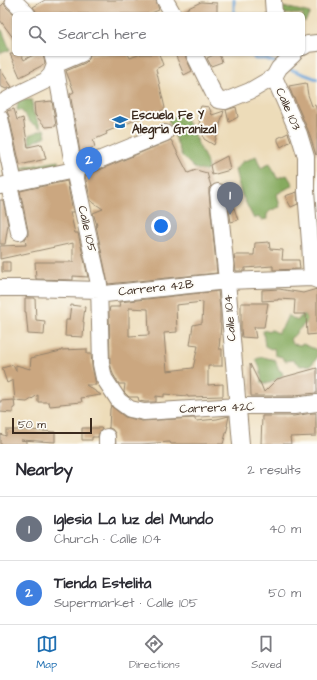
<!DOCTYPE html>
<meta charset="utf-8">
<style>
:root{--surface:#fff;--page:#f7f7f7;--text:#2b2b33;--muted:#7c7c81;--line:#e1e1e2;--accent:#1f6fb2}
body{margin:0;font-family:"Architects Daughter",sans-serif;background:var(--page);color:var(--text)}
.scale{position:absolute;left:12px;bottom:10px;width:80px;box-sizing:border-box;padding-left:4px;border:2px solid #3b2a1e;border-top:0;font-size:11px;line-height:14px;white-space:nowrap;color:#3b2a1e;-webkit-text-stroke:3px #fdfcf7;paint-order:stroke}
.you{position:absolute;left:161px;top:226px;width:14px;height:14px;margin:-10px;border:3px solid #fff;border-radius:50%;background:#1a73e8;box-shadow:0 0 0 6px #1a73e833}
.badge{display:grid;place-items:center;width:26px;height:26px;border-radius:50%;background:var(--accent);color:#fff;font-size:13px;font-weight:700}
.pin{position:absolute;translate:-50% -33px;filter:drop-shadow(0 1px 2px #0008)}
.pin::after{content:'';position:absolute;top:21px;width:14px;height:12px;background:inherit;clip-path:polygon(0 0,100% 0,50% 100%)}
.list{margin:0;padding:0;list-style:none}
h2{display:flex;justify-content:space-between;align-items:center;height:52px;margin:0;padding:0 16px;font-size:17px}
h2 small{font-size:13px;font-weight:400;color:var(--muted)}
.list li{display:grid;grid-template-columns:26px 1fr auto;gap:12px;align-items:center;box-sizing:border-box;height:64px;padding:0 16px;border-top:1px solid var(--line)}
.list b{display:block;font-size:15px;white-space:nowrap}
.list p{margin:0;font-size:13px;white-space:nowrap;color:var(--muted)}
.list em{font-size:13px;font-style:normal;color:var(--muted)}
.icon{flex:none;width:22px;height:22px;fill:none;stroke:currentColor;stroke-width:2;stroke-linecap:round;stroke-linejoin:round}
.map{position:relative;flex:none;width:317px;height:444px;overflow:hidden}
.search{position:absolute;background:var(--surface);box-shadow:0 1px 3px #0004;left:12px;right:12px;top:12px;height:44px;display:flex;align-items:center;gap:10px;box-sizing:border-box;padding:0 14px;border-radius:6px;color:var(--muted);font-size:15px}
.sheet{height:180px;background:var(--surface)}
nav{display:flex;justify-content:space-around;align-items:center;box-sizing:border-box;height:56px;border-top:1px solid var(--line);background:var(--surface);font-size:11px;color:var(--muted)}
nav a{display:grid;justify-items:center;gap:2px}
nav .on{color:var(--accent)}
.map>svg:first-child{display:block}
.forest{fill:#86aa5e;stroke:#606a3e}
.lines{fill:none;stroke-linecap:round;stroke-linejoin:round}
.stream{stroke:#659ed4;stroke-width:3}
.building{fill:#cba780;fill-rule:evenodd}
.minor-casing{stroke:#94836c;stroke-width:18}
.minor{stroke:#fff;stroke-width:16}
.labels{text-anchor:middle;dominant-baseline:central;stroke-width:4;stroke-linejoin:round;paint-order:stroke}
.street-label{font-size:12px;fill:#3b2a1e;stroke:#fdfcf7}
.poi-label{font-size:12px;font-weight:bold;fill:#3b2a1e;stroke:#fdfcf7;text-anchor:start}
</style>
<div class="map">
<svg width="317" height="444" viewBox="0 0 317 444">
<rect width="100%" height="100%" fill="#fdfcf7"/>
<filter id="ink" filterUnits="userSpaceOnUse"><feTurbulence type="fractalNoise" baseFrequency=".025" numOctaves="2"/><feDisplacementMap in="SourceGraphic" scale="8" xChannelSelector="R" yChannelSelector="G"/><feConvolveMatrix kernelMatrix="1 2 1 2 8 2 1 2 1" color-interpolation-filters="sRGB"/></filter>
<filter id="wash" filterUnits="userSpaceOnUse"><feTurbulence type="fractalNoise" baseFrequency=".012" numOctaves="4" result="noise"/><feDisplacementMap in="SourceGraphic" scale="16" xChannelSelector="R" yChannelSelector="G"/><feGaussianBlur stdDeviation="0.9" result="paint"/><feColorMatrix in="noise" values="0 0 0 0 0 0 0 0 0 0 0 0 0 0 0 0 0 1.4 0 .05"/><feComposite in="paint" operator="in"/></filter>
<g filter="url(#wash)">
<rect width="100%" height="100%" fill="#eddcb9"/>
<!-- forest -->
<path class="forest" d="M279,7L289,8L310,13L305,22L303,20V14H280Z
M0,30H2L10,50L1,53H0Z
M18,100H32L33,112L41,128L31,123L22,111L17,110Z
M183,113L206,160L208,169L205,171L194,168L182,156L168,119Z
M44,129L46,136L30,144L29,135Z
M256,156L261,168L270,163L277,178L287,175L293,185L277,194L280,207C274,209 265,211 267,219L262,220L258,217L254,219L241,193L235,170L243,161L248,160Z
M58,161L59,164L9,172L10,170Z
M288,315L297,321L302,315H306L309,322C300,325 297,334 290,339L292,344L301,345L303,344L317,350V358L311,365L301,366L293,360L285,361L282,357L275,355L274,348L271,349L265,346L263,331L272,330L278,333L283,326Z
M263,357L275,360L279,370L282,372L283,375L270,383H262L260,368L256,359Z"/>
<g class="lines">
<!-- stream -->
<path class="stream" d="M234,0V14
M252,54L255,59H265L277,63
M287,68L317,79"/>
</g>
<g id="blocks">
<!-- building -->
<path class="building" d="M45,0H156L159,10L149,14H36V11L33,7Z
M201,2L217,3V13L182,14V11Z
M4,3L6,7L14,14V39L0,20V7Z
M10,54H21L24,60L35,54H43L45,64L20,77Z
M90,54H128L130,58L141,54H159L163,65L156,69L165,108L154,116L153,113L106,132L107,134L93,140L95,147L80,152L74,115L70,94L74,92L66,71L85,63L89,59Z
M175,54H185L186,58L192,71L184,75Z
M216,54H219L222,62L211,66L207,58Z
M0,69L12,87L6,89L0,86Z
M306,83L308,95L312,106L315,105L317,112V154L316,155L308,130L297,105L294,97H293L290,89L289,86Z
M52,101L56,126L46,127L35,115L34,103Z
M201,106L209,107L212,115L224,111L214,145L204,139L198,115Z
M236,107L238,117L229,122L226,110Z
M14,109L17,120L23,118L28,147L42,144L46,159L20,165L9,116L7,111Z
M288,133L291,141L281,147L278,141V138Z
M171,140L188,173L196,170L207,173L211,186L209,188V193L217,273L108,284L96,225H97L93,213L103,209L91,201L85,176Z
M227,156L230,170L212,175L210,165Z
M67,181L73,212H70L75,233H78L88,277L73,276V280L36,279L35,262H73V243L0,259V246L26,245L25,239L28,235V230L20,191Z
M297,192L298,204L291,207L285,196Z
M0,200H3L8,225L5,244H0Z
M234,208L238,220L231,222L229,210Z
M269,242L270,249L283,250L282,260H299L300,269L273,270V266L245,268V271H236L234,255H254L255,243Z
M2,262H10V272H2Z
M279,289L303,293L317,289V334L307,335L306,314H294L295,300L278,299V300L262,301V290Z
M218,291L220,309V323L221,325L219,349H222V366H208V385L223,384V396L188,397V396L164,394V397L156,396V402H145L139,401L138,397H129L124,392L125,384H119L113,374L110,363L109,312L110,307H120L119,302ZM203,302L202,323L193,325L190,345L198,346L193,368L167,371L164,333L177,332L176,305ZM129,308L148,309L149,335L129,336Z
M25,298H35L36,320L45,321L44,335L28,334L26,312H25Z
M241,303H268L264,327H254L256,338L242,337L241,330Z
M71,305L85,307L83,322H84L83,337L65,336L66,320H69Z
M87,349V354H91L92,366L96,385H86L101,395L81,398L82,402L60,404V405L50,406L49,402H38V395L27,402L15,401L13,380L7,383L2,368L13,365L16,371V365L30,369L31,358L61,351V350Z
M250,364L259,382H260L264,392L277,379L317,368V393L294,395L295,396H251Z
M14,400L15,408H13V413L0,412V401Z
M111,406L125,417L142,421L194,418L196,421L217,419L229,416L227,426H228L223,444H171L170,442L141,444H116L115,433L112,429L108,428H109L110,409Z
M312,413H316V436L290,437L291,444H261L262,416H294Z
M82,428H101L102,429L99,433L98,437H92V440H82Z
M6,430H30L55,432V442L21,440L26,441V444H0V434L6,436Z"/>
</g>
</g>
<g filter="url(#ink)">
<use href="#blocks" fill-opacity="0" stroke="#94836c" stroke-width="1"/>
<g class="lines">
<defs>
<path id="minor" d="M13,0L27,14
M165,0L173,14
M273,0L274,14
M303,47L308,44L317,43
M52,54L55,65L74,170L99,284L101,364L104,378L119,401L130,409L144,412L238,406H294L317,403
M194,54L214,94L218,100L225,101L250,91L274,77L279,68L294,54
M274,77L299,134L306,157V191L310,242L312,278L317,280
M0,104L14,96L45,81L51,75L55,65L81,54
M0,118L14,183
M9,185L19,232
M0,186L74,170L165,133
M218,192L227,281L241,444
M0,288H28L99,290L105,294L227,281L312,278
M107,437V444"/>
</defs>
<!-- minor casing -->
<use href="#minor" class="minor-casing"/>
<!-- minor -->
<use href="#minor" class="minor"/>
</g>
</g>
<!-- icons -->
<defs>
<symbol id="school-bare" viewBox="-9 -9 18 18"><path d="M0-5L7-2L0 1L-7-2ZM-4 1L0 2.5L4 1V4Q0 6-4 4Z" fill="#1f6fb2" stroke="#fdfcf7" stroke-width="2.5" paint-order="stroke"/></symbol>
</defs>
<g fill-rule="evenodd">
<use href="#school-bare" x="109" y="111" width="22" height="22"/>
</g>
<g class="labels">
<!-- street labels -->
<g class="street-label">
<text transform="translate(288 109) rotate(66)">Calle 103</text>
<text transform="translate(87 229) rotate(77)">Calle 105</text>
<text transform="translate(156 288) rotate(-6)">Carrera 42B</text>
<text transform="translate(230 318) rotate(-95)">Calle 104</text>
<text transform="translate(217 408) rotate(-2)">Carrera 42C</text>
</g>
<!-- poi labels -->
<g class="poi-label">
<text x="132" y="115">Escuela Fe Y<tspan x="132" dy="14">Alegria Granizal</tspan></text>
</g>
</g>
</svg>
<div class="scale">50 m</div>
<div class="you"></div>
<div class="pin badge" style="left:230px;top:215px;background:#6b7280">1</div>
<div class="pin badge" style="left:89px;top:180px;background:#3f7fe0">2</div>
<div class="search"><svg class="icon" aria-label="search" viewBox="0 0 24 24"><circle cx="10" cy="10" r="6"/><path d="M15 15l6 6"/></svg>Search here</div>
</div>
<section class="sheet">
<h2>Nearby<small>2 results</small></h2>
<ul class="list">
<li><span class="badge" style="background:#6b7280">1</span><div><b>Iglesia La luz del Mundo</b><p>Church · Calle 104</p></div><em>40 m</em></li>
<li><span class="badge" style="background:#3f7fe0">2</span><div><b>Tienda Estelita</b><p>Supermarket · Calle 105</p></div><em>50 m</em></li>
</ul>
</section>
<nav>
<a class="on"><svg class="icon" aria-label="map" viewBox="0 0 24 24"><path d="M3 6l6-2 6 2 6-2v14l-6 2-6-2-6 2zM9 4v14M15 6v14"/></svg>Map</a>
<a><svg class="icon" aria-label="directions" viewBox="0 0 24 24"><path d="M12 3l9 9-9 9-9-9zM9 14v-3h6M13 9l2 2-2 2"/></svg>Directions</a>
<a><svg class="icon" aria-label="saved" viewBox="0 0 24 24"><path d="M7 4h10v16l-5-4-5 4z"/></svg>Saved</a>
</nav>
